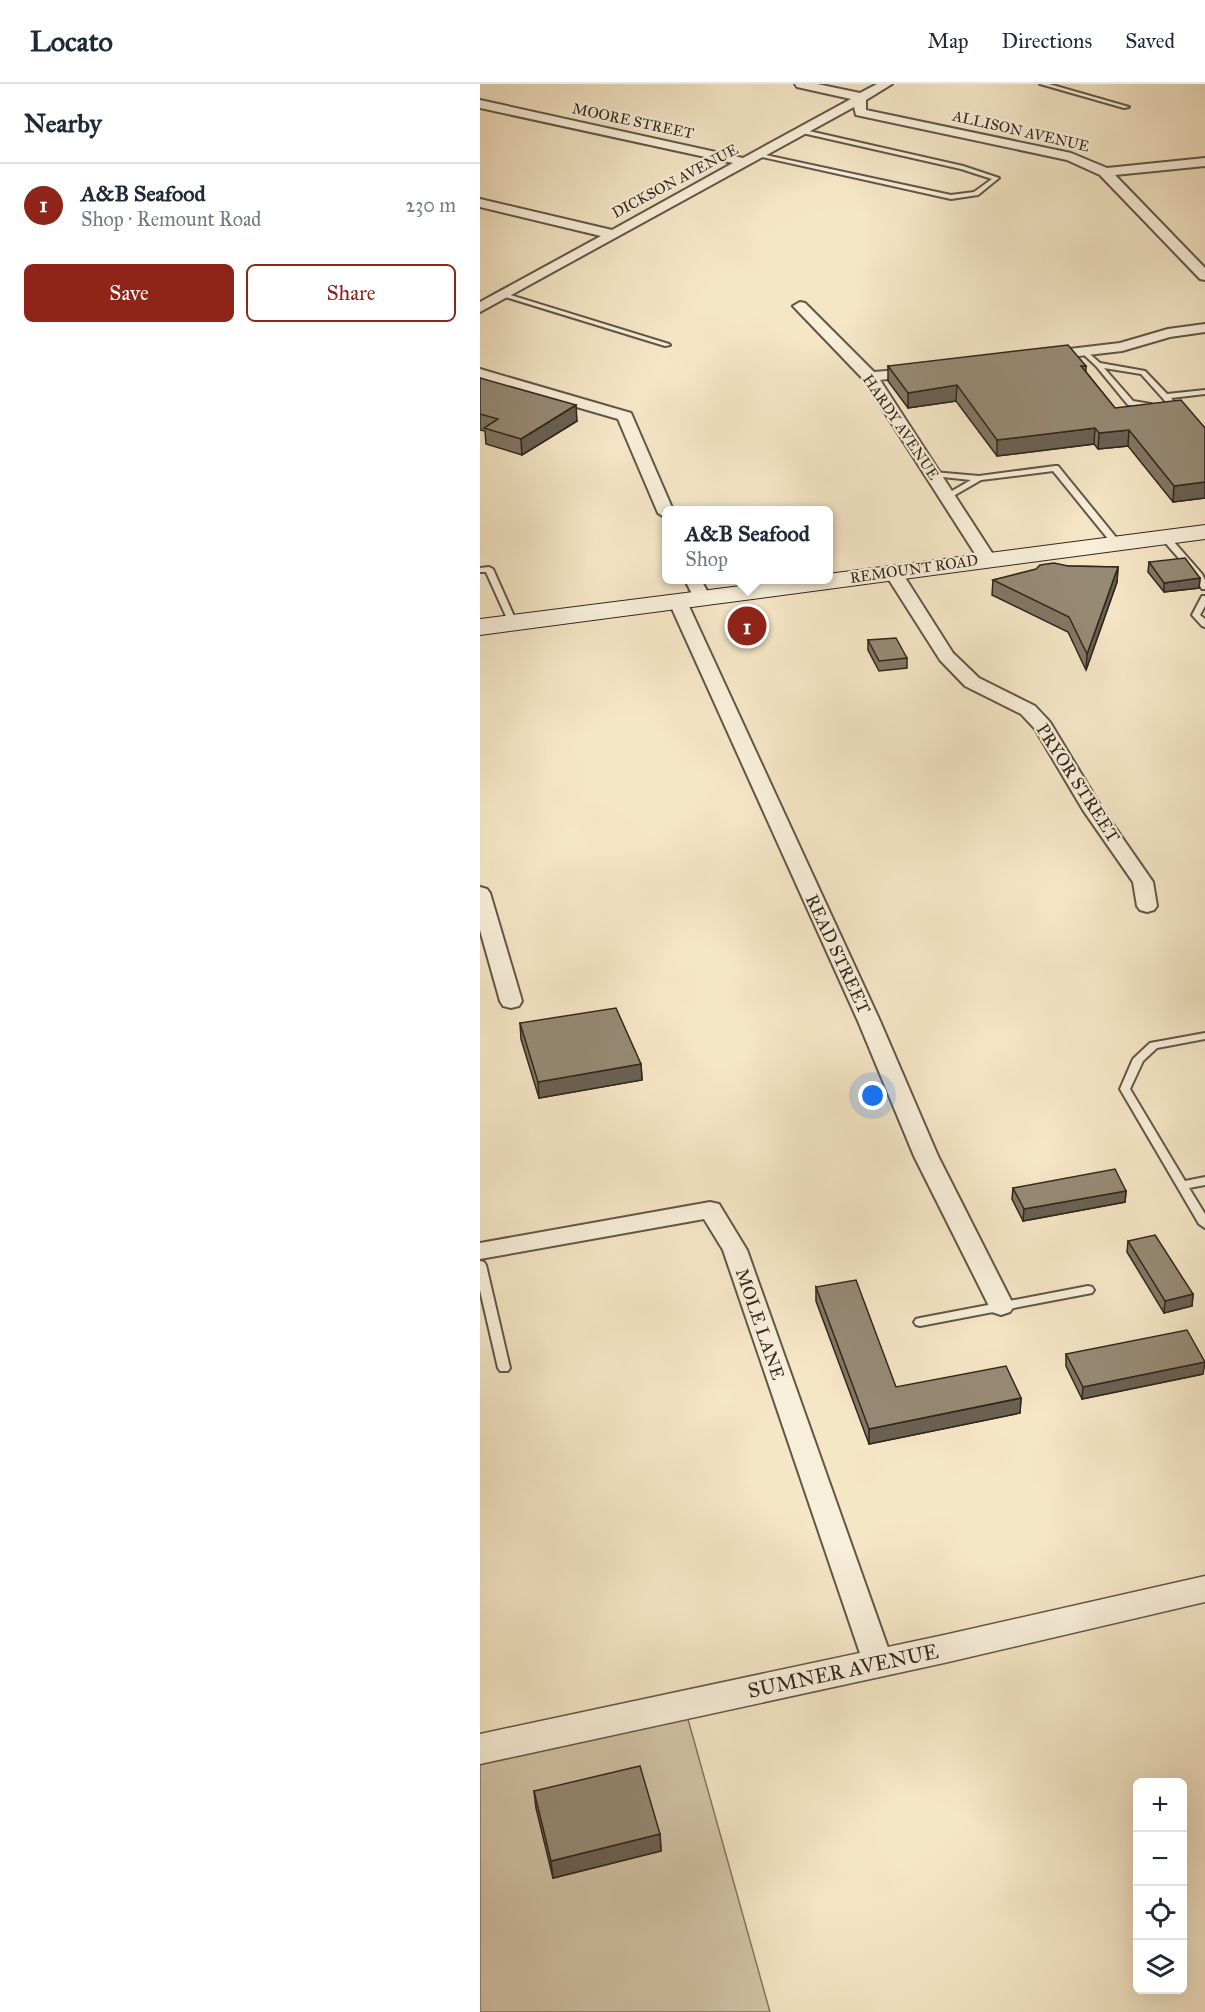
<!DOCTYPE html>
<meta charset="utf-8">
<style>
:root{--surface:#fff;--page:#f2f2f3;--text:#1f2937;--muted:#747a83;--line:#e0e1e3;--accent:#8f2418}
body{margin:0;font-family:"IM FELL Great Primer",serif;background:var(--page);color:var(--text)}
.controls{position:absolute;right:18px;bottom:18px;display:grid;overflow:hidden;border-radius:9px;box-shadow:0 6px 24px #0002}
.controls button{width:54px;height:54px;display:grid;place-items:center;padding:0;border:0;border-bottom:2px solid var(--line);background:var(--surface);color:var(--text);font:30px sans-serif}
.you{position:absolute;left:393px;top:1012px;width:21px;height:21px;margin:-15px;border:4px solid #fff;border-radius:50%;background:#1a73e8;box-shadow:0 0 0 9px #1a73e833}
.badge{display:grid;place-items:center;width:39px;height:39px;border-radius:50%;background:var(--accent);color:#fff;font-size:20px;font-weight:700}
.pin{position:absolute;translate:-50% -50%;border:3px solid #fff;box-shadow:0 2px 6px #0006}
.popup{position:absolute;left:182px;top:422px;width:171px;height:78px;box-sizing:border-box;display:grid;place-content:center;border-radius:9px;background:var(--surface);filter:drop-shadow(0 2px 4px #0005);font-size:20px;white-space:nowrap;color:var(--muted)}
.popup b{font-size:22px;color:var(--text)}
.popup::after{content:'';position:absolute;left:50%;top:100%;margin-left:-12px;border:12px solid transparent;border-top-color:var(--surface)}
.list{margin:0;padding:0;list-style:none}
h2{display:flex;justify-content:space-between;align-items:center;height:78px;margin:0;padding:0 24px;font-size:26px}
h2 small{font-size:20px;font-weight:400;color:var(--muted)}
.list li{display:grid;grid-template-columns:39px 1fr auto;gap:18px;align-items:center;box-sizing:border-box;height:84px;padding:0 24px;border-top:2px solid var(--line)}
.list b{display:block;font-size:22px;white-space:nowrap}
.list p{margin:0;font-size:20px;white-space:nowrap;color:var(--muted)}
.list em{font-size:20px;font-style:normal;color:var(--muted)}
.actions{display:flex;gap:12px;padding:18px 24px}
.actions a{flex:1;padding:14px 0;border:2px solid var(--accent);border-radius:9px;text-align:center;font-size:21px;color:var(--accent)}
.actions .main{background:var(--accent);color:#fff}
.icon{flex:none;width:33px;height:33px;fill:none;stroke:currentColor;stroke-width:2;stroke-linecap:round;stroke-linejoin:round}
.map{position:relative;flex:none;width:725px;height:1928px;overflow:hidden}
header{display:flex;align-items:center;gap:36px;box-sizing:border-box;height:84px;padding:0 30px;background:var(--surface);border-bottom:2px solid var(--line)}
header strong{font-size:28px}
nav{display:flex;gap:33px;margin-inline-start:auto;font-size:21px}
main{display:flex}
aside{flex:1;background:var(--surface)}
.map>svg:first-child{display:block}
.green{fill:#d4c5a9;stroke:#827663;stroke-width:1.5}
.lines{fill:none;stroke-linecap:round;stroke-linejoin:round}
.service-casing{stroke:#625647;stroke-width:4}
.minor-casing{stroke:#625647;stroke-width:4}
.tertiary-casing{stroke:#625647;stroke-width:3}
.secondary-casing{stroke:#31261d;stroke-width:2}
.service{fill:#f8efda;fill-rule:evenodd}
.minor{fill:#f8efda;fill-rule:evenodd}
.tertiary{fill:#f8efda;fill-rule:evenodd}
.secondary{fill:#f8efda;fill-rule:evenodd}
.wall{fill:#827765;stroke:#31261d;stroke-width:1.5}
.shaded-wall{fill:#6a6152;stroke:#31261d;stroke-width:1.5}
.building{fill:#978a75;stroke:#31261d;stroke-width:1.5}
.labels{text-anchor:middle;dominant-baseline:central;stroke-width:4.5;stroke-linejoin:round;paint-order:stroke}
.far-street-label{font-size:15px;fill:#31261d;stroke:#f8efda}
.street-label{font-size:18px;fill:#31261d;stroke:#f8efda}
.near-street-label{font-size:21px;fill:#31261d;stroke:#f8efda}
</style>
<header>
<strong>Locato</strong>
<nav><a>Map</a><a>Directions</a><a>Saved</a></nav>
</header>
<main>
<aside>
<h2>Nearby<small></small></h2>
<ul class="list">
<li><span class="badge">1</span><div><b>A&amp;B Seafood</b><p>Shop · Remount Road</p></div><em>230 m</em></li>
</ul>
<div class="actions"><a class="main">Save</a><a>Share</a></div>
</aside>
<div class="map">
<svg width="725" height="1928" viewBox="0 0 725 1928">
<rect width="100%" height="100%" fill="#f5e6c6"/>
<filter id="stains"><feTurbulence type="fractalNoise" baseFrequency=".00333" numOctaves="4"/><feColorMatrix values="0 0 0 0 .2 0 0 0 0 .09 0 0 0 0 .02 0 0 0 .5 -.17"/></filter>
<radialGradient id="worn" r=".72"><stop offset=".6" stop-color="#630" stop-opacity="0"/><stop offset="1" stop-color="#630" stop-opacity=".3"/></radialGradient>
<!-- green -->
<path class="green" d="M204,1621L290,1928H0V1665Z"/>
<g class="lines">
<defs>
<path id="service" d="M560,0H569L649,23L644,24Z
M320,45L483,82L519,94L498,111L471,115L273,71L276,69L471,111L494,108L512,95L481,85L318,48V46Z
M24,209L189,260L190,261L185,262L22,212L21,211Z
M601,266H605L620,279L665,287L687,310L725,306V310L691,314L702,326L695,328L661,290L624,284L653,317L671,320L675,322L671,324L648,321L616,282L601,268Z
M575,382H578L639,457V461H633L573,387L501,396L468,415L464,413L465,411L491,396L453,392L449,390L453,388L499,392Z
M682,451H688L722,490L725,496V505H722L715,493L682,455Z
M9,483L13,485L37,539L36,541L33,542L29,539L6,488H0V484Z
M722,512H725V522L720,531L725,535V543L722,542L712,531Z
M725,949V955L677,964L663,977L650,1005L705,1097L725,1093V1101L709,1104L725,1130V1144L719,1140L640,1005L653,975L670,959Z
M0,1177L4,1178L6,1181L30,1284L28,1287H20L18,1284L0,1206Z
M608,1202L612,1203L614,1206L612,1209L440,1242L436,1241L434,1238L436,1235L440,1234Z"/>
<path id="minor" d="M315,0H337L380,9L397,0H412L386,16V26L591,69L627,84L725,74V82L635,91L725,184V196L720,195L620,91L587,76L376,31L374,23L0,228V218L121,152L0,123V115L132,146L253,79L0,24V16L263,74L371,15L317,3Z
M320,218L325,219L394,288L444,284L447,287L444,290L400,296L516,475L513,479H501L384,296L313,222Z
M725,240V248L690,253L642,267L564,276L557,272L564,268L640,259L688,245Z
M0,285L151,329L193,426H186V434L178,429L138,335L0,295Z
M413,483L419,484L473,569L499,594L555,622L570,638L623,726L673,798L677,822L674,826L667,828L660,826L657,822L653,798L603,726L555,645L541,630L485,602L460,576L404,488L407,484Z
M205,496H221L231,514L228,518H216Z
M198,513L204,514L207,518L400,937L458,1072L534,1222L530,1228L521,1231L512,1228L434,1072L378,937L189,518L192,514Z
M0,803L7,805L10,809L42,917L39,922L31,924L23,922L20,917L0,846Z
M230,1118L239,1120L267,1166L413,1578L408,1586L398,1590L388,1586L383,1578L243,1166L224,1135L0,1175V1159Z"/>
<path id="tertiary" d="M725,1492V1518L464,1579L0,1680V1650L464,1551Z"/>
<path id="secondary" d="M725,441V455L0,551V535L307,496H348V490Z"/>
</defs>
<!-- service casing -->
<use href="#service" class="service-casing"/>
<!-- minor casing -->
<use href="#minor" class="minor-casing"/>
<!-- tertiary casing -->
<use href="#tertiary" class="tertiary-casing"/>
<!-- secondary casing -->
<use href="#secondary" class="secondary-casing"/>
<!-- service -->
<use href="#service" class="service"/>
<!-- minor -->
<use href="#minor" class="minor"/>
<!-- tertiary -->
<use href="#tertiary" class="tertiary"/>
<!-- secondary -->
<use href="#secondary" class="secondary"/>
</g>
<!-- wall -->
<path class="wall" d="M408,282H606V288L635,324L725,344V414L693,418L648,362L618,365L614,360L517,372L476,317L428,324L408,297Z
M0,294L97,337L42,371L6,360L5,347L0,346Z
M669,478L720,494L719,504L684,508L668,488Z
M588,482L638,483L637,498L606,586L588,548L512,511L513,496Z
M388,556L427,574V584L399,587L388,566Z
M40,939L161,980L162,996L59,1014L41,955Z
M533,1104L646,1107L645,1118L543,1137L532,1115Z
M648,1157L713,1210L712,1222L684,1229L647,1168Z
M336,1203L416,1303L541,1314L540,1329L389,1360L336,1217Z
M586,1270L723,1290L602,1315L586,1282Z
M54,1707L180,1750L181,1767L73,1794L56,1724Z"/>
<!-- shaded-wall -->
<path class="shaded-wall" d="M477,301L476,317L428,324V309Z
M96,321L97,337L42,371L41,355Z
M615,344L614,360L517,372V356Z
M649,346L648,362L618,365L619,349Z
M725,398V414L693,418L694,402Z
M638,483L637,498L606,586L607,570Z
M720,494L719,504L684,508V499Z
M161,980L162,996L59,1014L58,998Z
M646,1107L645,1118L543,1137L544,1125Z
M713,1210L712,1222L684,1229L685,1217Z
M725,1278L723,1290L602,1315L603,1303Z
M541,1314L540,1329L389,1360V1345Z
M180,1750L181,1767L73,1794L71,1777Z"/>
<!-- building -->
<path class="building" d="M588,261L606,282H601L635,324L701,316L725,344V398L694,402L649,346L619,349L615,344L517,356L477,301L428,309L408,282Z
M0,294L96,321L41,355L4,344L18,335L0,330Z
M705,474L720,494L684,499L669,478Z
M574,479L588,482L638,483L607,570L589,533L513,496L556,485L560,481Z
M416,554L427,574L399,577L388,556Z
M136,924L161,980L58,998L40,939Z
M635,1085L646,1107L544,1125L533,1104Z
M675,1151L713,1210L685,1217L648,1157Z
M376,1196L416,1303L526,1282L541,1314L389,1345L336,1203Z
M707,1246L725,1278L603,1303L586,1270Z
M160,1682L180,1750L71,1777L54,1707Z"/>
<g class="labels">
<!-- far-street labels -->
<g class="far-street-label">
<text transform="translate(153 37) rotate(12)">MOORE STREET</text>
<text transform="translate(541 47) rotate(13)">ALLISON AVENUE</text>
<text transform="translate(195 97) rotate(-28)">DICKSON AVENUE</text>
<text transform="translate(421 343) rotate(56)">HARDY AVENUE</text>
<text transform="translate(434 485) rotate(-8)">REMOUNT ROAD</text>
</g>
<!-- street labels -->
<g class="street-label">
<text transform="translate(598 699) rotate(57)">PRYOR STREET</text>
<text transform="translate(358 870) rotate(65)">READ STREET</text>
<text transform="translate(280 1240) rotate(71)">MOLE LANE</text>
</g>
<!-- near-street labels -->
<g class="near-street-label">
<text transform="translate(363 1587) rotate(-12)">SUMNER AVENUE</text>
</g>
</g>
<rect width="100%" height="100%" filter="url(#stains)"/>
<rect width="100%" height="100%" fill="url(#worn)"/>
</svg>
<div class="controls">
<button>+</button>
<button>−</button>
<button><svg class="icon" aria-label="locate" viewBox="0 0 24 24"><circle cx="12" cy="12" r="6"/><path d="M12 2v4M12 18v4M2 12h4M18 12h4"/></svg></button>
<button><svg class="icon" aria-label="layers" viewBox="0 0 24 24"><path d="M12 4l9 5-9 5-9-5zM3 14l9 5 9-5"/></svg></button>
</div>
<div class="you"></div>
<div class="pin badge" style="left:267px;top:542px">1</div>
<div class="popup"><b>A&amp;B Seafood</b>Shop</div>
</div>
</main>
